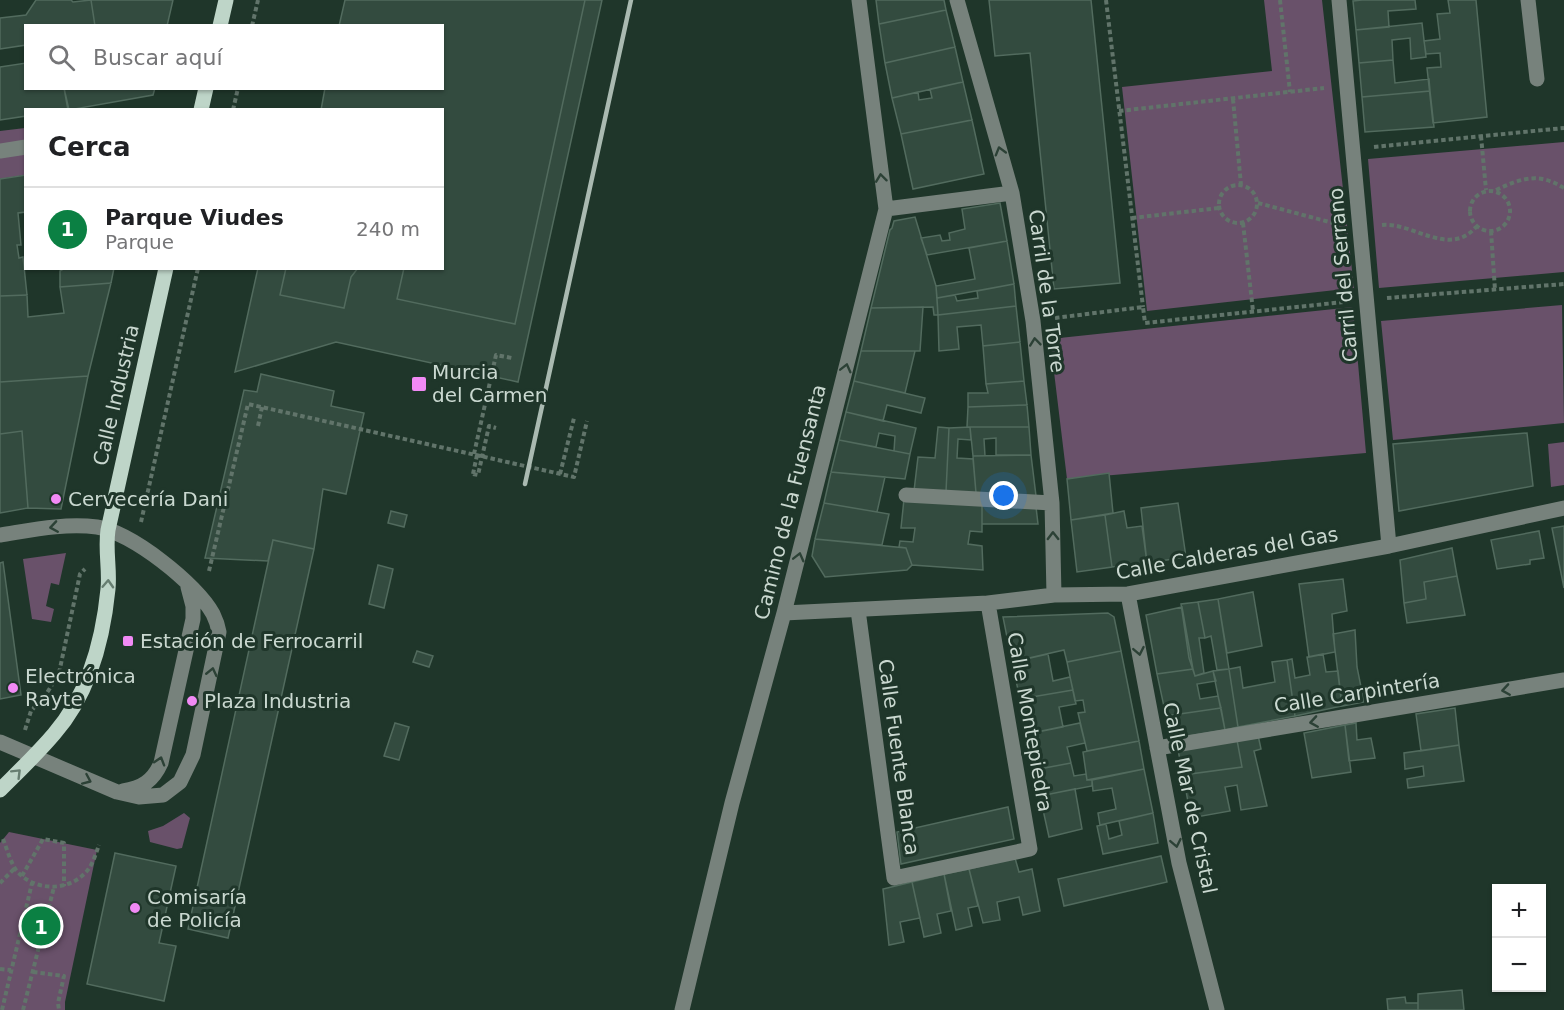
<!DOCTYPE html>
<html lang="es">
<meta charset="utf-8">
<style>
:root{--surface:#fff;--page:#f2f2f2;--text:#202124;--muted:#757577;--line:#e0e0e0;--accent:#0b8043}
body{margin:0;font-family:"DejaVu Sans",sans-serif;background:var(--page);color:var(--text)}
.controls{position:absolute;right:18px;bottom:18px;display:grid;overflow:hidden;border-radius:0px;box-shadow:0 2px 4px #0004}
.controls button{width:54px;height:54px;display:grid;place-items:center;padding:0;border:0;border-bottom:2px solid var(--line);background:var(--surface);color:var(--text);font:30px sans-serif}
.you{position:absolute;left:1004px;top:496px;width:21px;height:21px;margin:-15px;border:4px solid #fff;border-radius:50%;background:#1a73e8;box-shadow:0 0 0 9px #1a73e833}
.badge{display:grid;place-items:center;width:39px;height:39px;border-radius:50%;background:var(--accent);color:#fff;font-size:20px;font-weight:700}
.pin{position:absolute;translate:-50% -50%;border:3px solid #fff;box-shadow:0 2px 6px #0006}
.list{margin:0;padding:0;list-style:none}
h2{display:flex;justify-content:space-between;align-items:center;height:78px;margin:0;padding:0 24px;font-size:26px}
h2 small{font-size:20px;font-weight:400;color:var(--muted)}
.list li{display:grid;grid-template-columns:39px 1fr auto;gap:18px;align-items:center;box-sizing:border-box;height:84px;padding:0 24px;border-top:2px solid var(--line)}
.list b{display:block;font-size:22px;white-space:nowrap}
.list p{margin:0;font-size:20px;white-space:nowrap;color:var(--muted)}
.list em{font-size:20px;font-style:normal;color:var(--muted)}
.icon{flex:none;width:33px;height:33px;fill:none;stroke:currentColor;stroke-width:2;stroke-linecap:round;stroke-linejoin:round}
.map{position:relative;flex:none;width:1564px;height:1010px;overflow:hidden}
.search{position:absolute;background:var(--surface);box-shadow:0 2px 4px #0004;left:24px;top:24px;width:420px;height:66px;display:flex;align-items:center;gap:15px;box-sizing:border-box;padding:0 21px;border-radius:0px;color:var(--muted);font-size:22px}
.panel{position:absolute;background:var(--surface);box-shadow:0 2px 4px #0004;left:24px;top:108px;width:420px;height:162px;border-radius:0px}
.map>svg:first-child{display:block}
.green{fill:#69516a}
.building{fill:#334b3f;stroke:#526b5e;stroke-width:1.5}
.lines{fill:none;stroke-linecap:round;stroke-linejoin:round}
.path{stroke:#61746a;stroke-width:4;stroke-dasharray:4.5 3;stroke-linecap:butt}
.minor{stroke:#77827c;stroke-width:15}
.major{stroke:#bed5c8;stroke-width:15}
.rail{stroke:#aabab1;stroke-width:4.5}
.oneway{stroke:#2c4136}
.oneway2{stroke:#677e71}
.poi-dot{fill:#f18af5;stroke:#1f362a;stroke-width:2}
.labels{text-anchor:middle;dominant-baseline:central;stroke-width:6;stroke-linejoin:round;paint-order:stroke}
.street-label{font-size:20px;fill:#cad8d0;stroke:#1f362a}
.poi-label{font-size:20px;fill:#cad8d0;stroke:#1f362a;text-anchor:start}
</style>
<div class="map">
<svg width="1564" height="1010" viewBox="0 0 1564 1010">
<rect width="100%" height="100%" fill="#1f362a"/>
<!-- green -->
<path class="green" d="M1264,0H1322L1354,288L1147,311L1122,87L1272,71Z
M25,128V175L0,179V131Z
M1564,142V272L1379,288L1368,159Z
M1562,305L1564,423L1393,440L1381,321Z
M1353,307L1366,453L1067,479L1050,339Z
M1564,442V485L1551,487L1548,444Z
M66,553L59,585L51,583L46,606L54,609L51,622L32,619L23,559Z
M184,813L190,818L182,848L177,849L150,842L148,831L163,826Z
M9,832L97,850L65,1002V1010H0V843Z"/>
<!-- building -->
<path class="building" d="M36,0H71L73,2L91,0L95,26H26V45L0,49V18L26,15Z
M91,0H173L167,26H95Z
M345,0H585L515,324L397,299L404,268H442V110H321L325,88H442V26H339Z
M585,0H602L518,382L336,342L235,372L258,268H286L280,295L344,308L351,277L358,268H404L397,299L515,324Z
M876,0H944L946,10L879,24Z
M989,0H1091L1120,283L1054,289L1030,53L995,56Z
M1362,0H1415L1416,9L1388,11L1389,27L1356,30L1353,1Z
M1448,0H1476L1487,117L1433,123L1427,68L1441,67L1440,53L1426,54L1424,41L1440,39L1437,14L1450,13Z
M946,10L955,47L885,63L879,24Z
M1422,23L1426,57L1411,59L1410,38L1392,40L1393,60L1359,63L1356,30Z
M955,47L963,82L892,98L885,63Z
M1393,60L1395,83L1429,79L1430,91L1362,97L1359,63Z
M26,63V88H64L68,110H26V116L0,120V67Z
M963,82L972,120L901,134L892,98L918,92L919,100L932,98L930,89Z
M64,88H155L153,95L69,110Z
M1430,91L1434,127L1365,132L1362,97Z
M972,120L984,174L913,189L901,134Z
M26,175V212L18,213L21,245H17L19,258L23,257L27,295L0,296V179Z
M1000,203L1007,241L927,255L921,238L940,235L942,241L950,240L949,233L965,229L962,209Z
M915,217L936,286L938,315H934L933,307L871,308L890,230L892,228L894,221Z
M1007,241L1014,284L937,298L936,286L975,279L969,248Z
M65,268H114L111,283L60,287V271Z
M286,268H358L351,277L344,308L280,295Z
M111,283L88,376L0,382V296L27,295L28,317L64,313L60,287Z
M1014,284L1016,306L938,315L937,298L955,295L957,301L978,298L977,291Z
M1016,306L1020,342L983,346L981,325L957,327L959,349L939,351L938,315Z
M923,307L920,351H861L871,308Z
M1020,342L1024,381L986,384L983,346Z
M861,351H915L905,393L854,381Z
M261,374L334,391L331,406L364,413L346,494L323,489L314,549L273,540L268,561L205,558L244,390L257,392Z
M88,376L61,509L28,508L22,431L0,434V382Z
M854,381L925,398L921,413L887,405L883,421L846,412Z
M1024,381L1027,405L968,407V393H988L986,384Z
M1027,405L1029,427H967L968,407Z
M846,412L916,428L910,454L894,451L895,436L879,433L876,447L839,440Z
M938,427L949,428L946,492L914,491L918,457L935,458Z
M970,427L971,440L958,439L957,458L973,459L976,493L946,492L949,428Z
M970,427H1029L1031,455H996V438L984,439L985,456H973Z
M22,431L28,508L0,513V434Z
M1527,433L1533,486L1399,511L1393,444Z
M839,440L910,454L905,479L831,472Z
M1031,455L1036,496L976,493L973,456Z
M831,472L885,477L877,512L824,503Z
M1109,473L1113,513L1071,520L1067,479Z
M904,499L982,503V532L970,531L968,544L982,546L983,570L912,565L906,548L899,547L900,541L913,542L915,528H901Z
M824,503L889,514L882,545L815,539Z
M982,503L1036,507L1038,524H982Z
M1178,503L1186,557L1147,563L1141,508Z
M391,511L407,515L404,527L388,523Z
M1124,511L1127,528L1142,526L1147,563L1112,567L1105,515Z
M1105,515L1112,567L1077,572L1071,520Z
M1564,526V588L1552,528Z
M1539,531L1544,558L1530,560V564L1497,569L1491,540Z
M815,539L906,548L912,565L907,570L825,577L812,556Z
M273,540L314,549L228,938L188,929Z
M1452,548L1457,576L1424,582L1426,599L1404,603L1400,560Z
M3,562L21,695L0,699V563Z
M378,565L393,569L384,608L369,604Z
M1457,576L1465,615L1407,623L1404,603L1426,599L1424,582Z
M1343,579L1347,611L1332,614L1335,652L1309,657L1299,584Z
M1253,592L1262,646L1227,653L1218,599Z
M1218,599L1229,669L1217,670L1211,636L1205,638L1198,602Z
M1198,602L1205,638H1199L1204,673L1195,676L1189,658L1181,604Z
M1182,607L1193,669L1157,674L1146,615Z
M1108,613L1114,617L1121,651L1067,662L1064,650L1012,662L1003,617Z
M1355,630L1357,667L1364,702L1342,706L1333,634Z
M417,651L433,656L429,667L413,662Z
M1121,651L1139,741L1087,751L1078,713L1085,712L1083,700L1075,701L1067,662Z
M1048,654L1053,681L1070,677L1073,690L1020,699L1012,662Z
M1323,654L1326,672L1338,671L1342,706L1295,716L1287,660L1292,659L1295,678L1310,675L1307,657Z
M1287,660L1295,716L1238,727L1229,669L1240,667L1243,688L1275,682L1272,662Z
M1193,669L1195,676L1213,671L1216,681L1197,684L1200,699L1218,696L1221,708L1166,716L1157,674Z
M1229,669L1238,727L1225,730L1213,671Z
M1073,690L1076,704L1059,707L1063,727L1027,734L1020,699Z
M1221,708L1225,730L1170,739L1166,716Z
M1455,708L1459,745L1421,751L1416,714Z
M395,723L409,727L399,760L384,756Z
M1080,723L1085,743L1067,747L1071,763L1034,770L1027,734Z
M1356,723L1357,740L1371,738L1375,758L1349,761L1345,725Z
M1345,725L1351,772L1312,778L1304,733Z
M1258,735L1261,749L1254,751L1267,806L1241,810L1237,785L1225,787L1230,811L1191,818L1183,775L1242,767L1237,740Z
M1237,740L1242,767L1183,775L1178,750Z
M1139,741L1144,769L1087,780L1083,752Z
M1459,745L1464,781L1408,788L1407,779L1424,776L1423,766L1405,769L1404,753Z
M1071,763L1074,776L1086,774L1087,780H1092V786L1040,796L1034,770Z
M1144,769L1153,813L1100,825L1098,813L1116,809L1112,788L1093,791L1092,780Z
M1075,789L1082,829L1049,837L1040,796Z
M1008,807L1014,839L901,864L897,832Z
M1153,813L1158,843L1103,854L1097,826L1106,824L1109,839L1122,835L1119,821Z
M115,853L176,866L159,943L176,946L164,1001L87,984Z
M1161,856L1167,882L1064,906L1058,879Z
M1015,858L1019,872L1032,869L1040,911L1023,915L1019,897L997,902L1000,920L983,923L969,869Z
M969,869L978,906L968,908L972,926L956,930L944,874Z
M944,874L951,911L937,914L941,933L924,937L912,882Z
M912,882L920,918L900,922L904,942L889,945L883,889Z
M1462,990L1464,1010H1418V994Z
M1405,997L1406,1003H1418V1010H1388L1387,999Z"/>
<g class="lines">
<!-- path -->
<path class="path" d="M1106,0L1143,307
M1280,0L1290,92
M252,26L258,0
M1233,99L1241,185
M233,110L238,88
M1119,111L1324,88
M1481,136L1486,190
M1374,147L1564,128
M1219 204a19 19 0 1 1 38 0a19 19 0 1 1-38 0Z
M1496,190C1522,178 1538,172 1564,188
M1470 211a20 20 0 1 1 40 0a20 20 0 1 1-40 0Z
M1258,203L1337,224
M1132,218L1219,208
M1243,223L1253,311
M1382,225C1413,222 1449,258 1476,227
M1491,231L1495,290
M1387,298L1564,284
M1055,318L1143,307L1145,323L1344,302
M258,426L262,407
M474,454L496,355L512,358
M473,474L478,475L489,426L496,428
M473,474L477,455
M560,474L574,418
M141,522L198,268
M209,571L248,404L574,477L587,421
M25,730L31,711L47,693L59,673L80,574L85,569
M3,839C7,849 10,861 16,870C34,892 69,892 87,871C93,864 96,853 99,845
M22,876L43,839L64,843V886
M0,883L15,868
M0,969L11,970
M33,972L64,976L58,1003L59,1010
M2,1010L32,883
M23,1010L54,887"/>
<!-- minor -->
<path class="minor" d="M957,0L1012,193L1033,321L1052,503L1054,595
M1339,0L1389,546
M1528,0L1537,79
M0,151L26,147
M886,209L1012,193
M906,495L1052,503
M0,535C32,530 64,523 97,527C131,532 197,584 213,614C216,620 218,626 219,632L193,755L180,782L163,795L139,797L117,792L0,742
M1128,594L1179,863L1217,1010
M858,610L894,878L1030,849L988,603
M784,613L988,603L1054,595L1128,594L1389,546L1564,508
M1157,748L1564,680
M123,791C142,788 153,781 161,763L193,619V606L188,587
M682,1010L732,803L784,613L886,209L859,0"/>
<!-- major -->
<path class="major" d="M220,26L226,0
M201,110L206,88
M0,790C18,772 37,754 54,734C88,695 103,640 108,589C110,569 105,550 108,530L166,268"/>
<!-- rail -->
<path class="rail" d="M525,484L631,0"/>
</g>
<!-- one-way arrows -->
<defs><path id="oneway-chevron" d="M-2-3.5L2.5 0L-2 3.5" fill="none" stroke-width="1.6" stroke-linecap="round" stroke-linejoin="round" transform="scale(1.5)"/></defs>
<g class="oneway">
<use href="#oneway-chevron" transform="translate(1000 151) rotate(-106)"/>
<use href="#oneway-chevron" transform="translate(881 178) rotate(-97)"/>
<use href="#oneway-chevron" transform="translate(1035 342) rotate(-96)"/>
<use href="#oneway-chevron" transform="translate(846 368) rotate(-76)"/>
<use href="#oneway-chevron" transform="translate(54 527) rotate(171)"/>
<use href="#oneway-chevron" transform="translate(1053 536) rotate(-91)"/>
<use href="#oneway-chevron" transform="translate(799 557) rotate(-76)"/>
<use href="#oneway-chevron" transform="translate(1139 651) rotate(79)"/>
<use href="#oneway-chevron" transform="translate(212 672) rotate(-77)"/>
<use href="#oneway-chevron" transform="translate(1506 690) rotate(171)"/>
<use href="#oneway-chevron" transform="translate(1314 722) rotate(171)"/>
<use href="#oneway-chevron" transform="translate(160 761) rotate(-73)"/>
<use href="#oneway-chevron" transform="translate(87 780) rotate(24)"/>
<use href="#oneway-chevron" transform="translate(1176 843) rotate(79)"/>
</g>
<g class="oneway2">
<use href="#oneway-chevron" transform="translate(108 584) rotate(-87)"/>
<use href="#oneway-chevron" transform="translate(17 773) rotate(-45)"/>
</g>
<!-- markers -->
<g class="poi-dot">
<rect x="411" y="376" width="16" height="16" rx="3"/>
<circle cx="56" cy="499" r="6"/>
<rect x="122" y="635" width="12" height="12" rx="3"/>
<circle cx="13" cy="688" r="6"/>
<circle cx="192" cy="701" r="6"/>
<circle cx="135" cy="908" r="6"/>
</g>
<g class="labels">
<!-- street labels -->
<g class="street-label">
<text transform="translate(1343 275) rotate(-95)">Carril del Serrano</text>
<text transform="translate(1047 291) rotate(82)">Carril de la Torre</text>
<text transform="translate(116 395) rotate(-77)">Calle Industria</text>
<text transform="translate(790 502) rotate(-76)">Camino de la Fuensanta</text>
<text transform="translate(1227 553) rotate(-10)">Calle Calderas del Gas</text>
<text transform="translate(1357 693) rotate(-9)">Calle Carpintería</text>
<text transform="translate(1030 722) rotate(80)">Calle Montepiedra</text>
<text transform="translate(899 757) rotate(82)">Calle Fuente Blanca</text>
<text transform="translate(1190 798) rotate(78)">Calle Mar de Cristal</text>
</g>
<!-- poi labels -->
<g class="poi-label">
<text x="432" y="372">Murcia<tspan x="432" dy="23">del Carmen</tspan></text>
<text x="68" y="499">Cervecería Dani</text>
<text x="140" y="641">Estación de Ferrocarril</text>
<text x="25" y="676">Electrónica<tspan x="25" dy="23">Rayte</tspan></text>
<text x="204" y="701">Plaza Industria</text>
<text x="147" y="897">Comisaría<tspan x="147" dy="23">de Policía</tspan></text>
</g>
</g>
</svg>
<div class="controls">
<button>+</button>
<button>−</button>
</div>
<div class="you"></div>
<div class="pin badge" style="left:41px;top:926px">1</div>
<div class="search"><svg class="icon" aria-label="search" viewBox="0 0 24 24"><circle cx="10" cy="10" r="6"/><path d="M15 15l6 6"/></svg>Buscar aquí</div>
<section class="panel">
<h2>Cerca<small></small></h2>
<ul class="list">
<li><span class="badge">1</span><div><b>Parque Viudes</b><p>Parque</p></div><em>240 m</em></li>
</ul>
</section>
</div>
